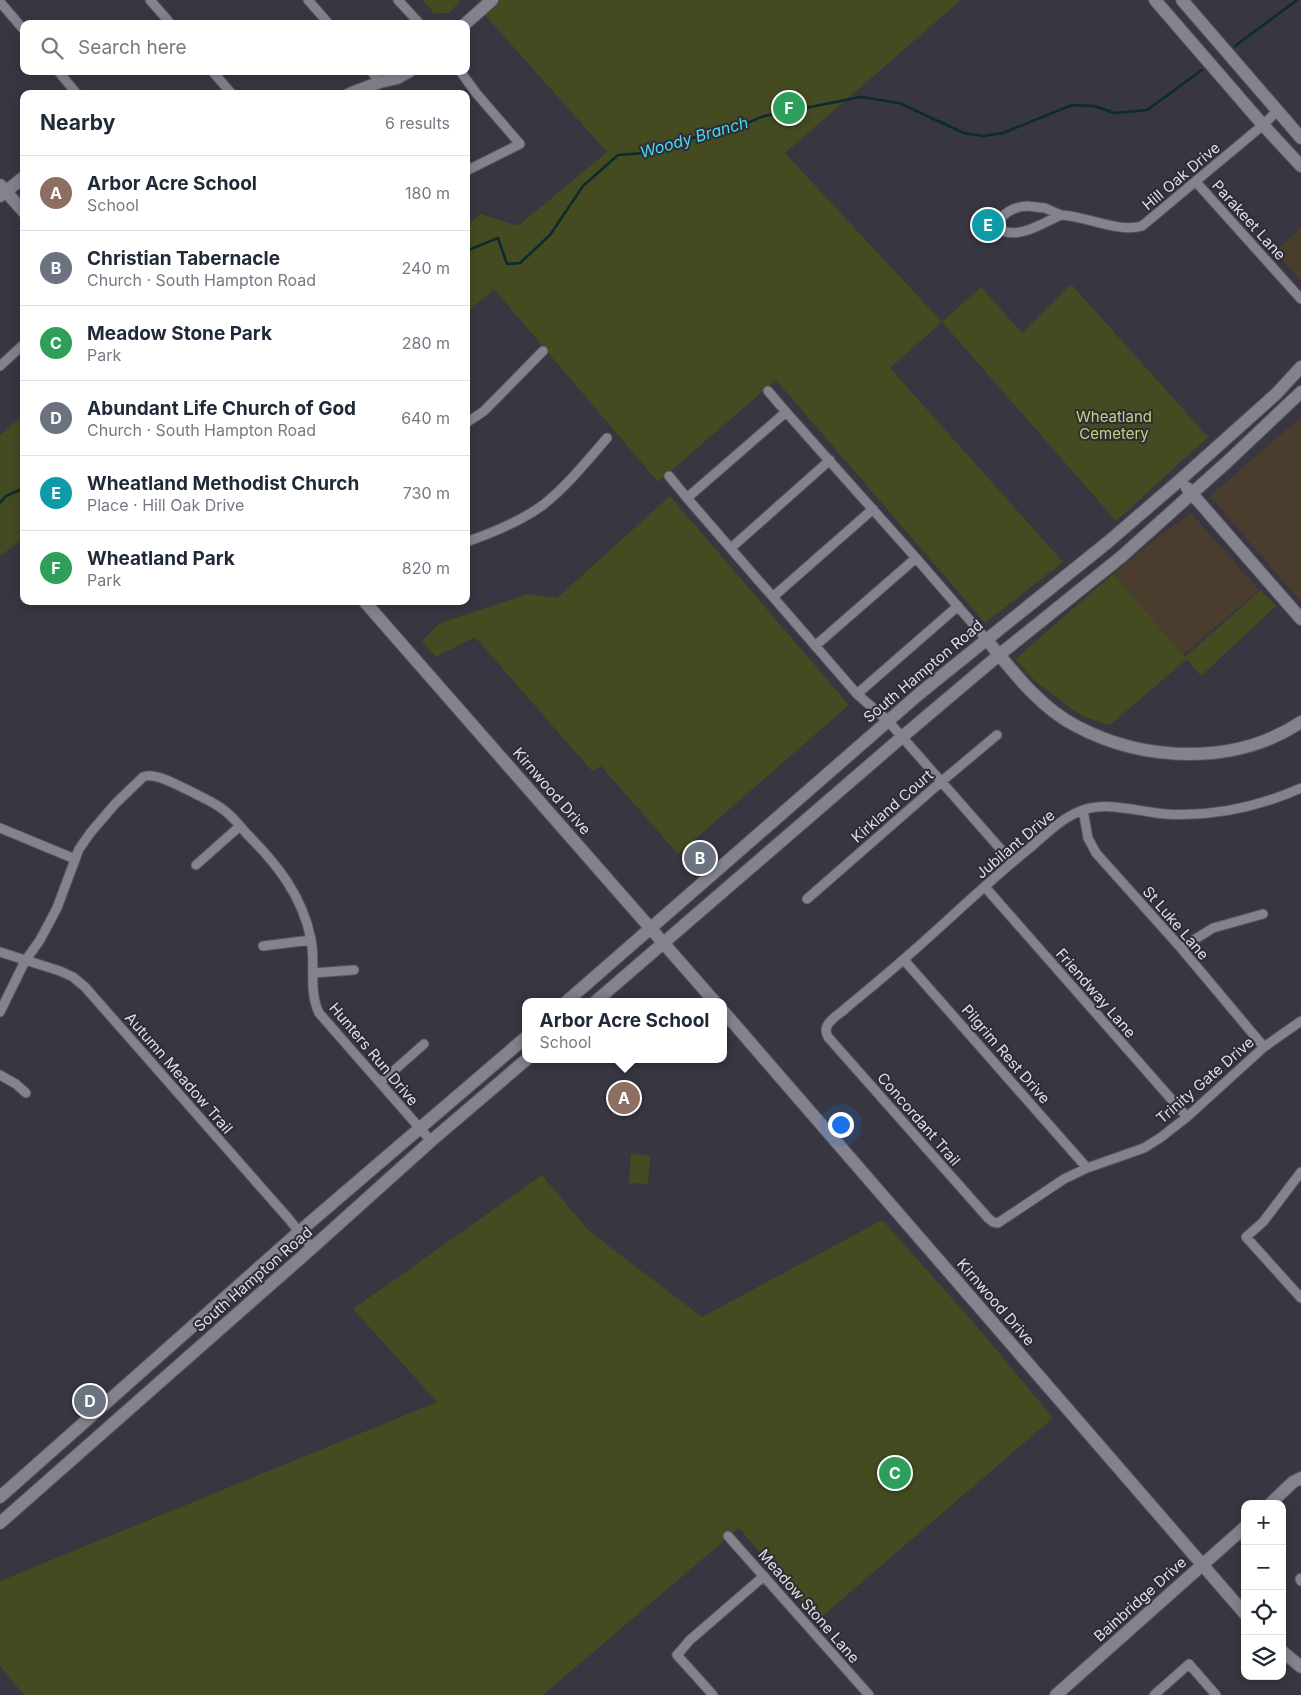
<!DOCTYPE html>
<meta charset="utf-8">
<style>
:root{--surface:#fff;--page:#f2f2f3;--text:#1f2937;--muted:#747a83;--line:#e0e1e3;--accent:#db2777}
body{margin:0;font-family:Inter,sans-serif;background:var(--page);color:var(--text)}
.controls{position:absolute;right:15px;bottom:15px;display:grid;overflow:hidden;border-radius:10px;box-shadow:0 2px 12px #0003}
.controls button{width:45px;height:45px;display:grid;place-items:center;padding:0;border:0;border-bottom:1px solid var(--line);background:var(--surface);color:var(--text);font:25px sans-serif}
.you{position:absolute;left:840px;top:1124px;width:18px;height:18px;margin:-12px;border:4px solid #fff;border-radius:50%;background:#1a73e8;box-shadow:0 0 0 8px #1a73e833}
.badge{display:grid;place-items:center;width:32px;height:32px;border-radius:50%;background:var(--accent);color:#fff;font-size:16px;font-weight:700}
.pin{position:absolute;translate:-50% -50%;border:2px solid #fff;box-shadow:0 1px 5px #0006}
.popup{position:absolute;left:522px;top:998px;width:205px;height:65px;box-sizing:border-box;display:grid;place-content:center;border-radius:10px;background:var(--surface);filter:drop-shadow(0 1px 4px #0005);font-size:16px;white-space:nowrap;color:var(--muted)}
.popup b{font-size:19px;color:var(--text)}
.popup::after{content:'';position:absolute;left:50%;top:100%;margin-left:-10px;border:10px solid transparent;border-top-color:var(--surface)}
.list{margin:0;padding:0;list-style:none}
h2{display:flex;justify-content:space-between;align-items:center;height:65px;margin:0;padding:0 20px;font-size:21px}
h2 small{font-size:16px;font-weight:400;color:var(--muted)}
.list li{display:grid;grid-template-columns:32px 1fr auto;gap:15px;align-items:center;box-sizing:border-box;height:75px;padding:0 20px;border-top:1px solid var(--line)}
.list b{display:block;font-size:19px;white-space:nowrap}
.list p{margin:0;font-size:16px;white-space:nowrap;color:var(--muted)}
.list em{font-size:16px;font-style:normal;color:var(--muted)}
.icon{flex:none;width:28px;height:28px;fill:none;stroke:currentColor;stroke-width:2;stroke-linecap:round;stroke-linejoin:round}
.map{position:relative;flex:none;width:1301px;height:1695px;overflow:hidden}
.search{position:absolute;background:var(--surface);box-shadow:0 2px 12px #0003;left:20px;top:20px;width:450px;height:55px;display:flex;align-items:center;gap:12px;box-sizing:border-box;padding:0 18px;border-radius:10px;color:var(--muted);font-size:19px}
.panel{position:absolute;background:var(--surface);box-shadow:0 2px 12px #0003;left:20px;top:90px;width:450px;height:515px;border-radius:10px}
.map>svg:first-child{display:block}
.commercial{fill:#4a3d2e}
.green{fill:#444b20}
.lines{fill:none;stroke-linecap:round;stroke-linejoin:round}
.stream{stroke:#0b2b2f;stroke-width:2.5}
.street-casing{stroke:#55545c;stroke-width:11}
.secondary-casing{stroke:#55545c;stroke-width:14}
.street{stroke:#84828d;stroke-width:9}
.secondary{stroke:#84828d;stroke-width:12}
.labels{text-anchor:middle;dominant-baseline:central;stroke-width:4;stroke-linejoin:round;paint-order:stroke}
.street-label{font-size:15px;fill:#dfdee5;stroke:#2e2c36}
.park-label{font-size:15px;fill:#c4d573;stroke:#2e2c36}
.water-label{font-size:16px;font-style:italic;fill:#46dbed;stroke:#2e2c36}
</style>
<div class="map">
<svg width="1301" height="1695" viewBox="0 0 1301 1695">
<rect width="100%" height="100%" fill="#383640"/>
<!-- commercial -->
<path class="commercial" d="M1301,228V281L1275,252Z
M1301,417V602L1210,496Z
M1191,513L1259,590L1183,655L1113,574L1150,543Z"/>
<!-- green -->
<path class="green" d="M423,0H461L449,13H434Z
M499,0H961L785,153L942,322L981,287L1022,333L1071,284L1208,437L1116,521L942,322L890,368L1063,562L985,623L776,380L658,482L494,289L466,313V226L481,214L518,226L607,152L484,14Z
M24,414V538L0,556V435Z
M670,496L849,705L678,854L601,766L592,771L475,637L436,657L422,641L440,623L528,594L557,598Z
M1113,574L1185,657L1261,590L1276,606L1201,676L1187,659L1110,725L1082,716L1036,682L1015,659Z
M631,1154L650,1155L648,1184L629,1183Z
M542,1175L589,1231L702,1317L882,1220L974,1323L1053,1418L818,1620L739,1528L543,1695H24L0,1666V1581L437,1402L353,1309Z"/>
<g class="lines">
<!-- stream -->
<path class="stream" d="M1235,46L1297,0
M466,251L498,238L507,264L520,263L550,235L583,186L618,155L645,153L711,132L733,129L764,116L861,97L899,103L964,133L983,136L1003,133L1072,105L1094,106L1115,113L1147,110L1202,70
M0,503L6,496L24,488"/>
<defs>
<path id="street" d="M150,0L171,24
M308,0L329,24
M398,0L420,24
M0,2L24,30
M58,71L77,94
M212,71L232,94
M371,71L380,82
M460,71L476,93L520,144L466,171
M1196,182L1301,299
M1027,206L1045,208L1061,215C1044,222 1014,243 998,227C1000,213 1014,207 1027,206Z
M1061,215C1086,216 1118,233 1142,226L1263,125L1277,111
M0,366L24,344
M768,391L786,412
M466,423L484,411L543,351
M669,476L687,498
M466,542C492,533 521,521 543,505C567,486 587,461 607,438
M731,548L830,460
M774,596L873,509
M986,639L916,558L786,412L687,498L857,694L888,721L1012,862
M815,646L916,558
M857,694L958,606
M1301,788C1258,807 1213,817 1165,814C1138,812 1110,801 1083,810C1063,817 1047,833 1031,847C987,882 947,922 904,959C885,976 865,992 846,1008C841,1013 830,1019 827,1026C825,1030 826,1033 828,1037L988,1218L993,1222L998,1223L1064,1179L1087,1168L1144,1148L1160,1138L1187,1117L1264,1047L1301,1021
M1083,810L1088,838L1096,853L1181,948L1264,1047
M0,828L75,859
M196,865L240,826
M985,887L1187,1117
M807,899L942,781L997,735
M263,946L311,940
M1181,948L1213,928L1263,914
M0,952L60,971L73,977L85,987L288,1218L312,1248
M904,960L1087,1168
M313,973L354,970
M0,1012L25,961L40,940L57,908L79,849L91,832L115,804L143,777C155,771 180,787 192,792C203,798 216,803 225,811C233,817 240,826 246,833C277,864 302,895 311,939C316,964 308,990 319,1013L431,1141
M0,1075L16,1084L26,1093
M380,1083L424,1044
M1301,1172L1263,1222L1246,1237L1301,1298
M728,1536L869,1695
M1301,1578L1300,1579L1301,1581
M713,1695L677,1655L690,1640L764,1576
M1154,1695L1189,1664L1216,1695"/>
<path id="secondary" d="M1155,0L1263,125L1301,166
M1182,0L1301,138
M465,24L492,0
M349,94L380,82L397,78L410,71
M0,185L24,212
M0,196L24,177
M1187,488L1301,619
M364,601L715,1002
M986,639C1012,670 1039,707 1076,726C1144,762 1235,766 1301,722
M566,1002L919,694L1108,542L1180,480L1276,394L1301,367
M595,1002L902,737L999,655L1121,557L1227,462L1301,392
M723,1011L1245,1614
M0,1497L300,1231L525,1038
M1270,1504L1293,1482L1301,1478
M0,1523L312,1248L431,1141L527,1059
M1282,1651L1301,1667
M1056,1695L1245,1527"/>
</defs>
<!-- street casing -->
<use href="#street" class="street-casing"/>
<!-- secondary casing -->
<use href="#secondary" class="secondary-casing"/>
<!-- street -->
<use href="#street" class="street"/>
<!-- secondary -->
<use href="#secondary" class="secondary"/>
</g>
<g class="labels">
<!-- street labels -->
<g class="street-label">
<text transform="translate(1181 176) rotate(-40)">Hill Oak Drive</text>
<text transform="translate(1249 220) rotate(48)">Parakeet Lane</text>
<text transform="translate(923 671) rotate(-40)">South Hampton Road</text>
<text transform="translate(552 791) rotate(49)">Kirnwood Drive</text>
<text transform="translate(892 806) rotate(-41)">Kirkland Court</text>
<text transform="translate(1015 844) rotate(-40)">Jubilant Drive</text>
<text transform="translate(1176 923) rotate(49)">St Luke Lane</text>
<text transform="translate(1096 993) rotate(49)">Friendway Lane</text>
<text transform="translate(374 1054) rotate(50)">Hunters Run Drive</text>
<text transform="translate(1006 1054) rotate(49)">Pilgrim Rest Drive</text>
<text transform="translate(179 1073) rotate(49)">Autumn Meadow Trail</text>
<text transform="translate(1205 1080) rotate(-41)">Trinity Gate Drive</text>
<text transform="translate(919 1119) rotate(49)">Concordant Trail</text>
<text transform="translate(253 1279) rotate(-41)">South Hampton Road</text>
<text transform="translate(996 1302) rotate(49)">Kirnwood Drive</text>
<text transform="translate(1140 1599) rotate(-42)">Bainbridge Drive</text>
<text transform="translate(809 1606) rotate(49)">Meadow Stone Lane</text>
</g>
<!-- park labels -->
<g class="park-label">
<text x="1114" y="416">Wheatland<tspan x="1114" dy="17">Cemetery</tspan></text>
</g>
<!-- water labels -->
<g class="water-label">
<text transform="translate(694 137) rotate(-16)">Woody Branch</text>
</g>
</g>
</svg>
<div class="controls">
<button>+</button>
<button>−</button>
<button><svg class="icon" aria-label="locate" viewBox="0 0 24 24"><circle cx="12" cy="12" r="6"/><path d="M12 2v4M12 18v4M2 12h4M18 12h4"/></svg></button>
<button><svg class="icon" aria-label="layers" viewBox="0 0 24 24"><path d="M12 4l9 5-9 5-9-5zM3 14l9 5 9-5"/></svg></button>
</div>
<div class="you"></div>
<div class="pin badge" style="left:624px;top:1098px;background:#8d6e63">A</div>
<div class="popup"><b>Arbor Acre School</b>School</div>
<div class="pin badge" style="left:700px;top:858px;background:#6b7280">B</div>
<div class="pin badge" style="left:895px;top:1473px;background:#2e9e5b">C</div>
<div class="pin badge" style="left:90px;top:1401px;background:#6b7280">D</div>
<div class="pin badge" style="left:988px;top:225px;background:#0f9aa8">E</div>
<div class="pin badge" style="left:789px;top:108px;background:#2e9e5b">F</div>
<div class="search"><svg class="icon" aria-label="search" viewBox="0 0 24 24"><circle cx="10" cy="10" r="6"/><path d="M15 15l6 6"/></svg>Search here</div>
<section class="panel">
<h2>Nearby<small>6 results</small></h2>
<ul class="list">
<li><span class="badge" style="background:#8d6e63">A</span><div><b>Arbor Acre School</b><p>School</p></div><em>180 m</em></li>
<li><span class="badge" style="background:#6b7280">B</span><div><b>Christian Tabernacle</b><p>Church · South Hampton Road</p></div><em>240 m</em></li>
<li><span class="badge" style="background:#2e9e5b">C</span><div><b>Meadow Stone Park</b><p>Park</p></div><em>280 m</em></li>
<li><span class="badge" style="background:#6b7280">D</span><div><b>Abundant Life Church of God</b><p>Church · South Hampton Road</p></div><em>640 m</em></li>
<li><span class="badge" style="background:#0f9aa8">E</span><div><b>Wheatland Methodist Church</b><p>Place · Hill Oak Drive</p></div><em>730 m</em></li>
<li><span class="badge" style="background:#2e9e5b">F</span><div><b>Wheatland Park</b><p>Park</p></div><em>820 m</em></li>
</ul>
</section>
</div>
